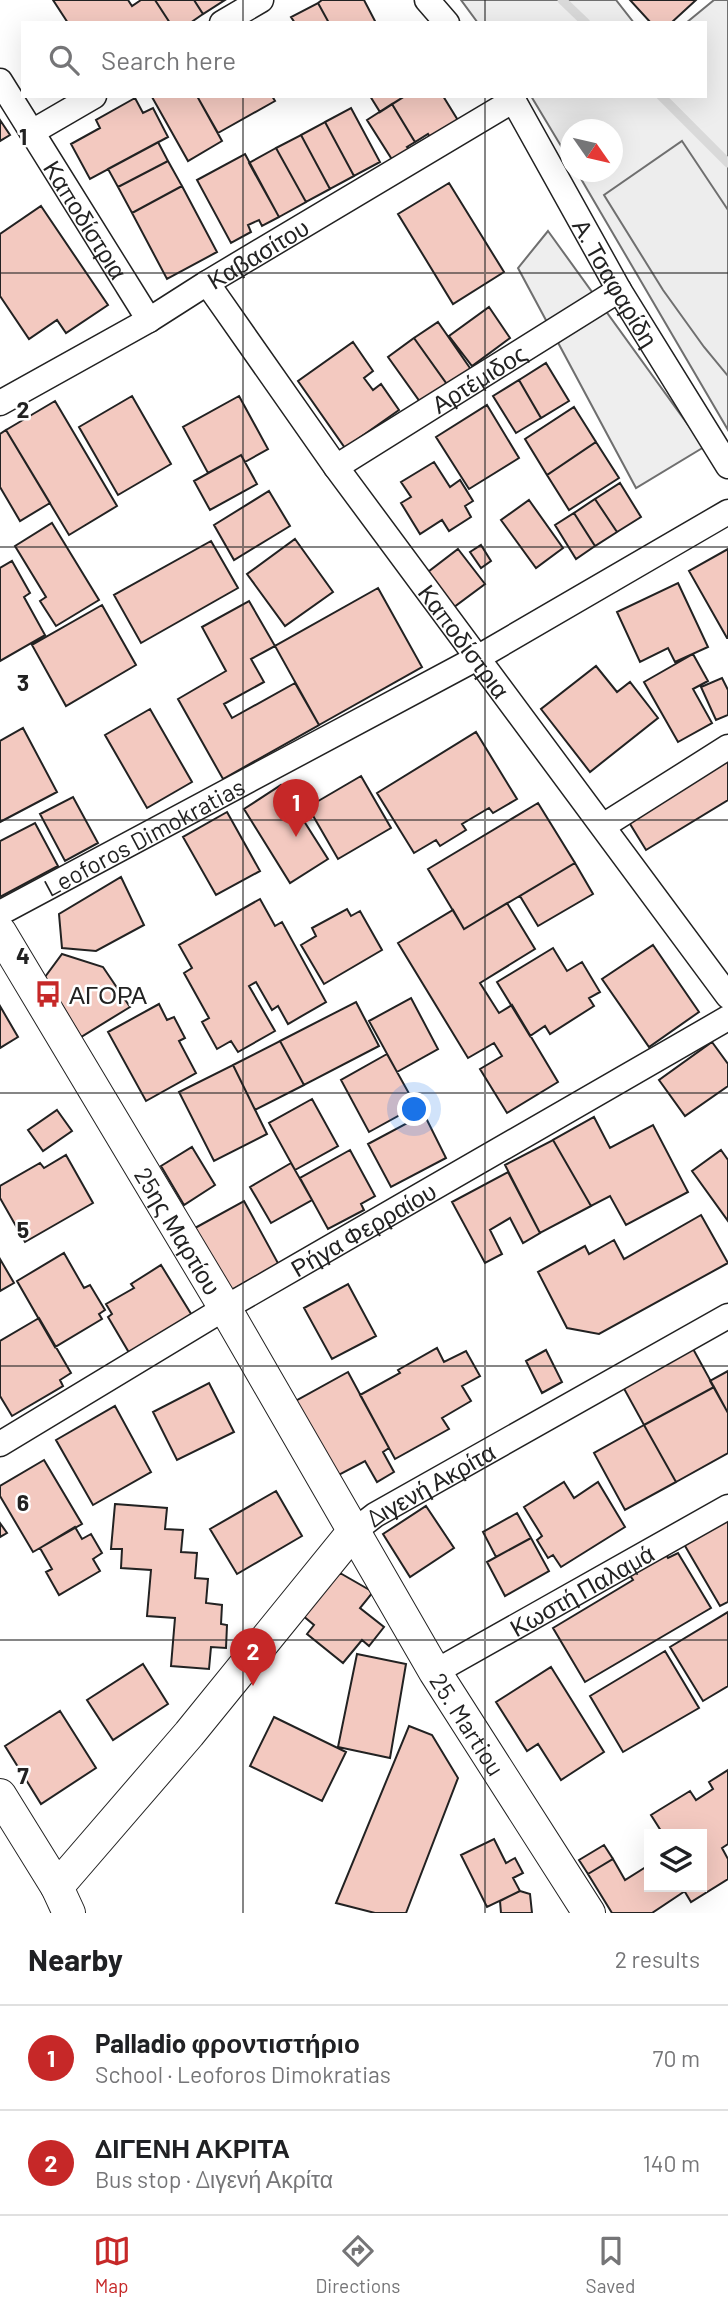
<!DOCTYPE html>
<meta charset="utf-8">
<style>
:root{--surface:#fff;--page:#f6f6f6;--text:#202124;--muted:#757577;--line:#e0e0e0;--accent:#c62828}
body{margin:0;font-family:Barlow,sans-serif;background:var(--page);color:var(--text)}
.controls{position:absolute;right:21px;bottom:21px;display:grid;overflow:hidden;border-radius:0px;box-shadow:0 7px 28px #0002}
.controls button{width:63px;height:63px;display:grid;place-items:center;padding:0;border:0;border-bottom:2px solid var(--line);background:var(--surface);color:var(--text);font:35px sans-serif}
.compass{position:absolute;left:560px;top:119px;width:63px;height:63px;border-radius:50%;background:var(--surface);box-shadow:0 7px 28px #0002;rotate:124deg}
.you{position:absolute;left:415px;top:1110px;width:24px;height:24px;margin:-18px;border:5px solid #fff;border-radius:50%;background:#1a73e8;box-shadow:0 0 0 10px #1a73e833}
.badge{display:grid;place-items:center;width:46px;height:46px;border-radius:50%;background:var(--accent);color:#fff;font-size:23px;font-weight:700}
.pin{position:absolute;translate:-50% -58px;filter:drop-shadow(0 2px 4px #0008)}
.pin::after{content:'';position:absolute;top:37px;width:24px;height:21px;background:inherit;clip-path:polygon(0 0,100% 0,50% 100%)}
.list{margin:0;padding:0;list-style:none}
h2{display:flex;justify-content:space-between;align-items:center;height:91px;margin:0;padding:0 28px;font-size:30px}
h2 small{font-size:23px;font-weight:400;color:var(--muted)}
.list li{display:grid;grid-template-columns:46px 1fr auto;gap:21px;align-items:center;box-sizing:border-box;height:105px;padding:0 28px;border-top:2px solid var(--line)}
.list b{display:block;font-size:26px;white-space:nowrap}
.list p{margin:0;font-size:23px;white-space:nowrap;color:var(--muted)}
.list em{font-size:23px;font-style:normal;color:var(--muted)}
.icon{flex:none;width:38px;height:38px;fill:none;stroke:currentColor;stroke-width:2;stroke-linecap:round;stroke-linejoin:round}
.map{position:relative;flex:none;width:728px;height:1913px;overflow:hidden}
.search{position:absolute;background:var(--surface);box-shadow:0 7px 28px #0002;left:21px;right:21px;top:21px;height:77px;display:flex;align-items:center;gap:18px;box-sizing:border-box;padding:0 24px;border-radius:0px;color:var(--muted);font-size:26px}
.sheet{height:301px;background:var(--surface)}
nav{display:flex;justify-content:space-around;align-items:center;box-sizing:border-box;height:98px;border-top:2px solid var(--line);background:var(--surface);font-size:19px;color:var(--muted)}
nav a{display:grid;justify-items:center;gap:4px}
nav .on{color:var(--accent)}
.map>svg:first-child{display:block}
.green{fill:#eee;stroke:#6f6f6f;stroke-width:2}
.parking{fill:#ededed;stroke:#6f6f6f;stroke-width:2}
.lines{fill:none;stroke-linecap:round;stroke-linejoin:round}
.stream{stroke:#d9d9d9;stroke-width:9}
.building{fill:#f3c9c0;stroke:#222;stroke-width:2}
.minor-casing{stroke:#222;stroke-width:27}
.tertiary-casing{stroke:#222;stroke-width:34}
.minor{stroke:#fff;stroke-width:24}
.tertiary{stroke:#fff;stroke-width:32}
.grid{fill:none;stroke:#222;stroke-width:2;stroke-opacity:0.55}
.labels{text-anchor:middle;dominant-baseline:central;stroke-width:5;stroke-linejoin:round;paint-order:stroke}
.street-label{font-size:24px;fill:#222;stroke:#fff}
.poi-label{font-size:24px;fill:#222;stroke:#fff;text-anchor:start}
.grid-label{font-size:23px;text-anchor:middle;font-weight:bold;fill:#222;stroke:#fff;stroke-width:5;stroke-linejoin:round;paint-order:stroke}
</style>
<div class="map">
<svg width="728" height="1913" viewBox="0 0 728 1913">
<rect width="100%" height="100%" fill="#fff"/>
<!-- green -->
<path class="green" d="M461,0H616L634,23H478Z
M714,0H728V430L577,172H612V130H570V161L531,96H705V23H686Z
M548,231L704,447L636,488L518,268Z"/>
<!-- parking -->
<path class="parking" d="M682,141L728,210V376L704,347L663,290L604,195Z"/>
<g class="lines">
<!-- stream -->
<path class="stream" d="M562,0L586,23
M661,96L728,163"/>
</g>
<!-- building -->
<path class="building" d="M53,0H128L132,6L141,0H155L170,23H68Z
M155,0H194L203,14L190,23H170Z
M194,0H225L203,14Z
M322,0H364L376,23H329L318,3Z
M630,0H696L671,23H651Z
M318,3L329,23H295L291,17Z
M197,96H272L275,101L218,133Z
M197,96L222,141L188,161L152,97Z
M370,96H405L380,112Z
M405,96H443L459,122L431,139L428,134L415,142L392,104Z
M135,98L143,113L153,108L168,137L90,179L71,144L100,128L96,120Z
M392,104L415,142L407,147L410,150L393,161L367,120Z
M351,108L380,162L354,176L325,122Z
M0,120L10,135L0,141Z
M325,122L354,176L330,189L301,135Z
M301,135L330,189L306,202L276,148Z
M158,142L168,161L118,187L108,169Z
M276,148L306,202L279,217L249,163Z
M245,154L279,217L262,226L259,220L248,225L251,232L231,243L197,180Z
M168,161L182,186L132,213L118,187Z
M449,183L504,272L453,304L398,214Z
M182,186L217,252L167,279L132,213Z
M41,206L108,305L66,333L57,320L29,339L0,296V234Z
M489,307L510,338L472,366L449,336Z
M438,322L472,371L449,387L414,338Z
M414,338L449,387L423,406L388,357Z
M353,342L373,371L364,378L373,390L381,384L399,410L345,448L298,381Z
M546,363L569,401L541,418L519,380Z
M519,380L541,418L516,433L493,396Z
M132,396L171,464L118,495L79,427Z
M239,396L268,449L245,462L241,455L208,473L183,427Z
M55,401L117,506L69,535L6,430Z
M487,405L519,458L469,489L436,437Z
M574,407L596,442L547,475L525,439Z
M6,430L50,503L20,521L0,487V434Z
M596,442L619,478L569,510L547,475Z
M241,455L257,484L210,510L194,481Z
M434,462L450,487L460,480L473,501L465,506L471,517L449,531L442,520L420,534L401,503L411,497L401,482Z
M620,483L641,517L617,532L595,499Z
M269,491L290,526L234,560L214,525Z
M595,499L617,532L595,546L574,513Z
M529,500L563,548L536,568L501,520Z
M574,513L595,546L576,559L555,525Z
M52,523L99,600L56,626L40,601L46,597L15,546Z
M295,539L333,592L285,626L247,574Z
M211,541L238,588L141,643L114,595Z
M481,545L491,561L481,568L470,552Z
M458,549L485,584L450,610L424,575Z
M728,549V638H727L689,571Z
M12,561L30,593L24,597L45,635L0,661V568Z
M678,583L708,647L675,662L668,648L640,662L617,612Z
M378,588L422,667L319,725L275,646Z
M249,601L275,646L251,659L264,682L224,704L232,718L295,683L319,725L223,779L178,699L226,671L202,627Z
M102,605L136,665L66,706L32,645Z
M693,654L708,681L693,689L712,723L678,742L644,682Z
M596,666L617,692L630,682L658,718L590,772L541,709Z
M722,678L728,690V715L716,720L701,687Z
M150,709L192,782L147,808L105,735Z
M23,728L57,792L0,822V741Z
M476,732L517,799L493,813L489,808L462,824L466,830L440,846L436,840L414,853L377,793Z
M728,757V800L646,850L627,819Z
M361,776L391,828L338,859L308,807Z
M281,785L328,859L290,883L244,809Z
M73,797L98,843L65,861L40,814Z
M538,803L575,863L464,929L428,869Z
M227,812L260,871L216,895L183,837Z
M35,823L58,866L0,897V841Z
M575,863L593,894L538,926L520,896Z
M121,877L144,925L96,951L62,948L59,914Z
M260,899L275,926L282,922L326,1002L288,1024L278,1006L272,1010L256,982L249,986L275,1031L238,1052L231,1041L217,1049L202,1022L209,1018L184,973L192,968L179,945Z
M507,903L535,949L480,983L499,1013L512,1005L558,1082L507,1113L480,1069L502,1056L494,1043L468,1058L398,943L453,910L464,929Z
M347,909L351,916L360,911L382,950L324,984L301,945L316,936L312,928Z
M653,945L699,1012L649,1047L602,979Z
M553,948L567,971L582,962L600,992L589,998L594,1006L550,1034L545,1026L530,1036L497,982Z
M62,954L103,967L130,1007L81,1037L45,977Z
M411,998L438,1049L397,1072L369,1021Z
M356,1002L379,1046L304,1085L280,1041Z
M159,1004L167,1020L174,1017L185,1038L179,1041L196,1073L146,1101L108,1032Z
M0,1006L18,1037L0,1048Z
M280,1041L304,1085L255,1110L233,1065Z
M712,1042L728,1064V1086L685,1116L659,1080Z
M387,1054L416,1106L369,1132L341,1080Z
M233,1065L267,1134L214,1161L179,1092Z
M312,1099L338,1146L295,1170L269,1123Z
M57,1110L72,1131L43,1151L28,1130Z
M424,1114L446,1158L391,1187L368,1144Z
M594,1117L610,1148L653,1125L688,1192L626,1225L610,1196L591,1206L553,1140Z
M553,1140L591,1206L540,1233L505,1165Z
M192,1147L215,1185L184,1205L161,1166Z
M350,1150L375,1196L361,1204L364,1210L328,1229L300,1178Z
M721,1150L728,1160V1221L692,1171Z
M66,1155L93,1203L25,1242L0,1198V1186L40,1163L44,1168Z
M291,1163L312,1200L271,1223L250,1187Z
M508,1172L540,1233L523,1243L510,1218L490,1230L502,1254L485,1263L452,1202Z
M244,1201L279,1265L230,1291L195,1228Z
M701,1215L728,1263L599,1334L567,1328L538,1272L585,1246L589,1254L614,1240L624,1259Z
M64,1253L84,1288L90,1285L105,1310L99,1314L102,1319L55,1347L17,1281Z
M0,1259L14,1283L0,1291Z
M161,1265L193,1317L131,1356L108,1317L112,1314L106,1304L134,1288L131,1284Z
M348,1284L376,1336L332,1359L304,1308Z
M39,1318L71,1373L60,1380L63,1386L12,1416L0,1396V1341Z
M692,1347L714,1387L644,1425L622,1385Z
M437,1348L444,1362L466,1351L480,1376L462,1386L471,1401L442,1418L449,1429L395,1459L360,1395L400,1373L398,1370Z
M546,1350L562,1382L542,1393L526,1361Z
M728,1371V1413L710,1381Z
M348,1372L389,1448L383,1452L394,1472L377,1482L365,1461L333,1478L292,1403Z
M209,1383L234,1432L177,1460L153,1412Z
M714,1387L728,1413V1453L676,1482L644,1425Z
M115,1406L151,1472L93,1505L56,1440Z
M644,1425L676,1482L625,1510L594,1453Z
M44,1460L82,1524L33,1552L0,1496V1486Z
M564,1482L574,1498L598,1482L625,1527L561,1567L553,1555L548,1558L537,1540L542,1536L524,1507Z
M276,1491L302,1536L237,1574L210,1529Z
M115,1504L167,1508L165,1529L183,1530L181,1552L197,1553L195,1578L208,1579L206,1603L222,1605L221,1624L227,1625L226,1648L211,1647L209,1669L171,1666L175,1618L147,1616L151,1570L121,1568L122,1549H111Z
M426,1506L454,1548L410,1577L383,1534Z
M517,1513L531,1538L496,1557L483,1532Z
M728,1521V1602L720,1606L681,1539Z
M0,1523L7,1533L0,1537Z
M75,1527L82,1539L91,1534L102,1553L93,1559L100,1571L59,1595L46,1572L52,1569L40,1548Z
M531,1538L549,1571L505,1596L487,1562Z
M663,1550L668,1558L678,1553L711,1608L585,1682L553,1628L633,1580L627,1571Z
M340,1573L373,1592L360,1608L384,1627L369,1646L362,1640L343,1663L307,1634L314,1625L296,1610Z
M728,1612V1686L703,1701L670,1647Z
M665,1651L699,1708L623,1752L590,1696Z
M357,1654L406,1664L390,1758L338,1747Z
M143,1664L168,1704L113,1740L87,1700Z
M551,1667L604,1752L561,1780L538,1744L527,1751L496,1702Z
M60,1711L96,1768L41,1804L5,1746Z
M274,1717L346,1752L322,1801L250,1766Z
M409,1726L432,1735L458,1778L406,1913H375L336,1903Z
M728,1770V1844L722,1848L728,1859V1879L691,1902L682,1887H702V1834H663L651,1815L690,1791L696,1800L713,1789L709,1782Z
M494,1839L506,1863L515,1858L523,1873L513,1878L520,1891L487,1907L461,1855Z
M604,1845L613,1859L588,1874L579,1860Z
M613,1859L625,1880L649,1865V1887H682L685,1891L652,1913H612L588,1874Z
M520,1891L530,1894L532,1913H501L500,1901Z"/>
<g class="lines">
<defs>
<g id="minor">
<path d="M427,0L447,23"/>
<path d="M222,23L261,0"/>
<path id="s1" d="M0,81L149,320"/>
<path id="s2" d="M511,96L619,290L728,466"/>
<path d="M32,132L94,96"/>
<path id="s3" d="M207,283L336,467L728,996"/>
<path id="s4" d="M0,403L149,320L207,283L514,100"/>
<path id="s5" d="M336,467L619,290"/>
<path d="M603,826L728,747"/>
<path id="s6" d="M0,913L477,658L728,512"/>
<path id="s7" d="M0,1444L225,1308L728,1018"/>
<path id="s8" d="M353,1532L375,1515L728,1316"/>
<path id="s9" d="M435,1672L728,1507"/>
</g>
<g id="tertiary">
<path id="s10" d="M0,932L225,1308L435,1672L589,1913"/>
<path d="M0,1795L57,1887L69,1913"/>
<path d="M57,1887L189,1734L353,1532"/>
</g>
</defs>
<!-- minor casing -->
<use href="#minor" class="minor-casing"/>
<!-- tertiary casing -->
<use href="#tertiary" class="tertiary-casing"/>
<!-- minor -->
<use href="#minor" class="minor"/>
<!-- tertiary -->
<use href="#tertiary" class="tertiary"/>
</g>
<!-- grid -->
<path class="grid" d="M243,0V23M485,0V23M243,96V1913M485,96V1913M0,273H728M0,547H728M0,820H728M0,1093H728M0,1366H728M0,1640H728"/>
<!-- icons -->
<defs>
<symbol id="bus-bare" viewBox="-9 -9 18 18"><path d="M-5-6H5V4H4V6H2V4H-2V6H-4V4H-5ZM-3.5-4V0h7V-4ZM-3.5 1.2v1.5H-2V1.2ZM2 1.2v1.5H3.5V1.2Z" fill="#c62828" stroke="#fff" stroke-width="2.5" paint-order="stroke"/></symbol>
</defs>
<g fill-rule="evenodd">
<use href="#bus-bare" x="29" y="975" width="38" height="38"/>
</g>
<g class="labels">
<!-- street labels -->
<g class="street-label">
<text stroke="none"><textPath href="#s1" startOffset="163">Καποδίστρια</textPath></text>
<text stroke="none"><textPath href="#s4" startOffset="298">Καβασίτου</textPath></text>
<text stroke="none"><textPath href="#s2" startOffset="214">Α. Τσαφαρίδη</textPath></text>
<text stroke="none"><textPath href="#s5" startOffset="168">Αρτέμιδος</textPath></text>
<text stroke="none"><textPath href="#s3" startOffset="441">Καποδίστρια</textPath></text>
<text stroke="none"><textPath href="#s6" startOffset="163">Leoforos Dimokratias</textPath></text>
<text stroke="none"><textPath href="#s7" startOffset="422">Ρήγα Φερραίου</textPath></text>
<text stroke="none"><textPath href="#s10" startOffset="348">25ης Μαρτίου</textPath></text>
<text stroke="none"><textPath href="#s8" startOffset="91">Διγενή Ακρίτα</textPath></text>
<text stroke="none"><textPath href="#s9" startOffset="168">Κωστή Παλαμά</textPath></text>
<text stroke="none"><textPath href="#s10" startOffset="920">25. Martiou</textPath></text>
</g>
<!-- poi labels -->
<g class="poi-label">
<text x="69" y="994">ΑΓΟΡΑ</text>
</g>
</g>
<g class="grid-label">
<text x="23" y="145">1</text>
<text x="23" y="418">2</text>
<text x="23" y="691">3</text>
<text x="23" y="964">4</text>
<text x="23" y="1238">5</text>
<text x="23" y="1511">6</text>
<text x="23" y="1784">7</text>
</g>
</svg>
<div class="controls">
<button><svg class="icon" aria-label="layers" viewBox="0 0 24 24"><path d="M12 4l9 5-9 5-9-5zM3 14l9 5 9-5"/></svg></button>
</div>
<svg class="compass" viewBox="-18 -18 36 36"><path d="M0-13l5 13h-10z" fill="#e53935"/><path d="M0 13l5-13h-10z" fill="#757577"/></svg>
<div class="you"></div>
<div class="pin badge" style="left:296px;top:837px">1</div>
<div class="pin badge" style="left:253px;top:1686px">2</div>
<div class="search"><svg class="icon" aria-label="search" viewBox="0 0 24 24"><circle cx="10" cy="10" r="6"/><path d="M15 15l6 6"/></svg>Search here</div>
</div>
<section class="sheet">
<h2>Nearby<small>2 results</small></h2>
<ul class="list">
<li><span class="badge">1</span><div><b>Palladio φροντιστήριο</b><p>School · Leoforos Dimokratias</p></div><em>70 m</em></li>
<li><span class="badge">2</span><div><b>ΔΙΓΕΝΗ ΑΚΡΙΤΑ</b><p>Bus stop · Διγενή Ακρίτα</p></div><em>140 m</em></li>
</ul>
</section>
<nav>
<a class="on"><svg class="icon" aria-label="map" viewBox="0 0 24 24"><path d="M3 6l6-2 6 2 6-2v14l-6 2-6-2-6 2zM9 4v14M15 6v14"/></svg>Map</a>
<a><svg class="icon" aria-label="directions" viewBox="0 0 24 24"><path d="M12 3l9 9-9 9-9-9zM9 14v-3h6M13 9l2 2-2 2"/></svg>Directions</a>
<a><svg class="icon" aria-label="saved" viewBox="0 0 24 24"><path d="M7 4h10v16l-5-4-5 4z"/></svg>Saved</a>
</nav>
